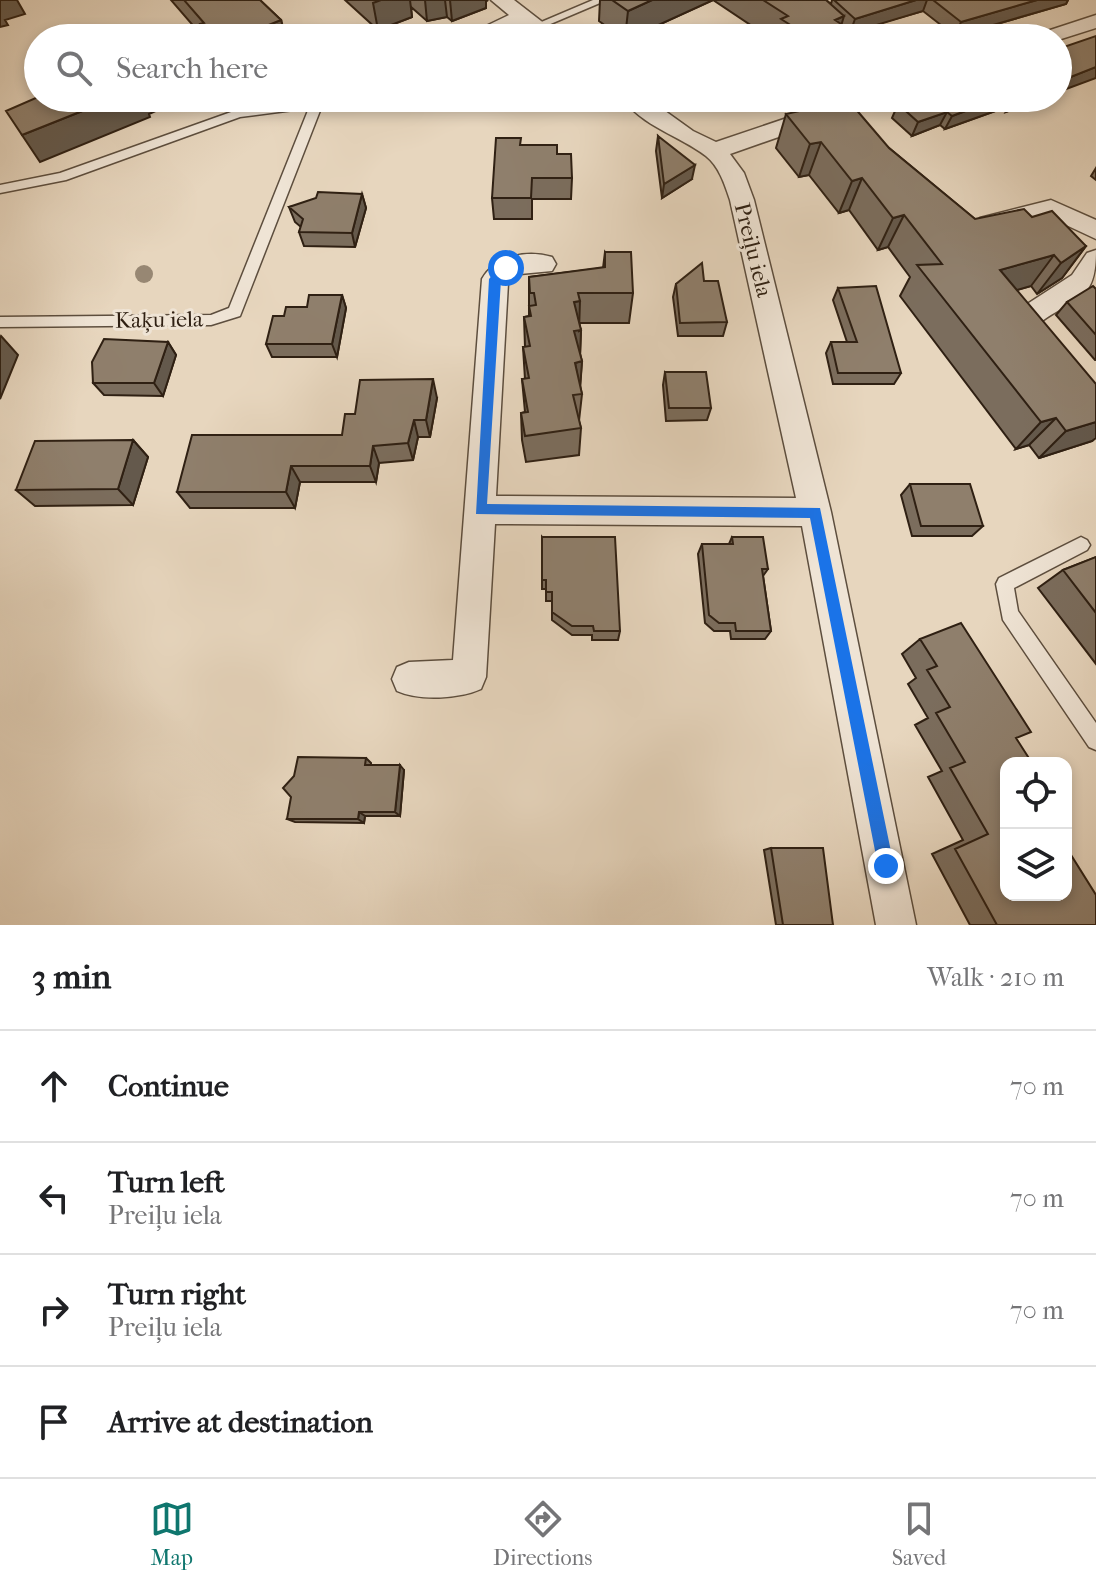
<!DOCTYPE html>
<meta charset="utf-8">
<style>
:root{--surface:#fff;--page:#f6f6f6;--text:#202124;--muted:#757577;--line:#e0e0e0;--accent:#0f766e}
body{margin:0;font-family:"IM FELL French Canon",serif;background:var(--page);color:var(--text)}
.controls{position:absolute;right:24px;bottom:24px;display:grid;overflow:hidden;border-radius:16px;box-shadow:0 4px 12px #0003}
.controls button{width:72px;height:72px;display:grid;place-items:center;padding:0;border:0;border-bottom:2px solid var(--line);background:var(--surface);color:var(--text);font:40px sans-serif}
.stop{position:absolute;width:24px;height:24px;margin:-18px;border:6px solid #1a73e8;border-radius:50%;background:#fff}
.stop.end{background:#1a73e8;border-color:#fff;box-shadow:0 2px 8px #0008}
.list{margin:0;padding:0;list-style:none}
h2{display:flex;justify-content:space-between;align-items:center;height:104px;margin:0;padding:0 32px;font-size:34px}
h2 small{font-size:26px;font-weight:400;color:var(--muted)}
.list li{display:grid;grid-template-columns:52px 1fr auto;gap:24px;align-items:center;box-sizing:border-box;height:112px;padding:0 32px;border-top:2px solid var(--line)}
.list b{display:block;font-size:30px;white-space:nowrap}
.list p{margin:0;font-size:26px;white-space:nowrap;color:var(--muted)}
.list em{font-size:26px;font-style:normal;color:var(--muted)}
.icon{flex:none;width:44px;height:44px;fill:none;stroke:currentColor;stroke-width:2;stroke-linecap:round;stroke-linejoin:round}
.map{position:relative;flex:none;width:1096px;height:925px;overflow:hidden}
.search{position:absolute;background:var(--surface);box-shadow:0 4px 12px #0003;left:24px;right:24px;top:24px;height:88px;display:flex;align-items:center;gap:20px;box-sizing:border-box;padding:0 28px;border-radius:44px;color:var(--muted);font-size:30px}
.sheet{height:552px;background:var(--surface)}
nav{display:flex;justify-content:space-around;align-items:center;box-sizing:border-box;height:112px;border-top:2px solid var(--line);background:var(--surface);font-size:22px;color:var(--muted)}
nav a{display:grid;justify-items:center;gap:4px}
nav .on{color:var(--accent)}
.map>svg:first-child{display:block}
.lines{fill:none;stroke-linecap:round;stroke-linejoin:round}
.lane-casing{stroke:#5d4e3e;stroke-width:3}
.street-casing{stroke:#5d4e3e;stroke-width:3}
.lane{fill:#efe4d5;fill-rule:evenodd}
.street{fill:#efe4d5;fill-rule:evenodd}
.tree{fill:#978773}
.wall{fill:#7b6d5d;stroke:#2f2013;stroke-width:2}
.shaded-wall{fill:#64594c;stroke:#2f2013;stroke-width:2}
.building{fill:#8f7f6c;stroke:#2f2013;stroke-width:2}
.route{fill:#1a73e8}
.labels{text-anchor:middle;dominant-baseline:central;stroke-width:6;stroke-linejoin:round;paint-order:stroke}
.street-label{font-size:22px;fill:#2f2013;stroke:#efe4d5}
</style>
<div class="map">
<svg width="1096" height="925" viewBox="0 0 1096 925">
<rect width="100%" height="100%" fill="#e7d6be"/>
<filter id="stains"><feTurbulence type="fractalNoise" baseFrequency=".0025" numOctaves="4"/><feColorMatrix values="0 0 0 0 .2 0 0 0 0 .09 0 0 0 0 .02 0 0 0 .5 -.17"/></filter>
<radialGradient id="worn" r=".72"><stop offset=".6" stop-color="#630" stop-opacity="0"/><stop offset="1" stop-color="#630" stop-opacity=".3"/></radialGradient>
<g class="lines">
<defs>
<path id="lane" d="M593,0H607L541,28L532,26Z
M317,99L323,103L240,316L211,325L0,327V317L211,315L229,308L309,108L240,117L66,180L0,193V185L60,173L234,111Z
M1081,537L1087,540L1090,545L1087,550L1014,588L1018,611L1096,723V750L1089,747L1003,620L996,584L999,578Z"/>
<path id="street" d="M491,0H514L563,38H540L521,24L488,38H461L509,15Z
M1096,15V28L1058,40L1035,38L1038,34Z
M309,98H340L317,110L309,108L306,103Z
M622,98H647L693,131L716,142L846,98H879L876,103L730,154L744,173L754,200L831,512L916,925H876L802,526L495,524L486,677L481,689C459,699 419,701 397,691L392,679L397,667L409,662L453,660L482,279C495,255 528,250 552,257L556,264L552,271L520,274L508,283L496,496L796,498L730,200C725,185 719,166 706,156C680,136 642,126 622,98Z
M1051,200L1096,220V239L1049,217L989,233L980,230L977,224L980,218Z
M1096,250C1096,299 1080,295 1042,321L1053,344L1049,352L1039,355L1029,352L1014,317L1018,310L1072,275L1087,253Z"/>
</defs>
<!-- lane casing -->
<use href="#lane" class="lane-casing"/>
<!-- street casing -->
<use href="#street" class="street-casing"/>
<!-- lane -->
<use href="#lane" class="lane"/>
<!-- street -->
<use href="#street" class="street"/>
</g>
<!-- trees -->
<circle class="tree" cx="144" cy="274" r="9"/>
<!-- wall -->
<path class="wall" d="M171,0H260L281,20L286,38H178L197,30Z
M345,0H488L486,1V8L452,21L447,17L427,21L411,7L412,17L378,30Z
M600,0H826L831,4L832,0H1068L1066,4L955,36L923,11L849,32L848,38H770L713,0L630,38H622L599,21Z
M916,98H1043L1006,112L1001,109L945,129L940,125L912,136L892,118L898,104Z
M786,114L889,148L975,219L1032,217L1086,246L1062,278L1037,294L1031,286L1017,290L1092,441L1039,458L1029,445L1016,449L900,296L910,277L888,247L878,250L849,210L839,213L809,175L799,177L776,148Z
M658,136L692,179L662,198L656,151Z
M521,145L557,154L572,178L571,199H532V219H494L492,198Z
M1096,168V180L1091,176Z
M362,194L366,208L355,247L304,246L299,232L301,227L295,222L289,207Z
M605,252L633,293L629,323H579L581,330L580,354L582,361L580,386L582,394L579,421L581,428L579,455L526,462L522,440L521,413L525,412L522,379H525L523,347H525L524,317L529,316V277L603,268Z
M704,281L727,322L723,336H678L673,297L676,284Z
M838,288L901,373L894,384H833L826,353L831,342H847L833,300Z
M1096,289V360H1095L1056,315L1067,302Z
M342,295L346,308L337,357H272L266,344L284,316Z
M168,342L176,355L163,396L104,395L93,383Z
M665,372L711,408L707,420L666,421L663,385Z
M437,398L430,437H418L413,460L379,463L376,482H300L295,508H190L177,492L342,435L355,414Z
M133,440L148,457L133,505L35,506L16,490Z
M910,484L983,526L972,536H912L901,495Z
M542,537L620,631L618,640H592V635H572L552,620V601H546V589H542Z
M732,537L768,569L763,576L771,631L765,639H731L730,631H714L705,623L698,554L702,544H729Z
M1096,557V664L1038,588L1063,570Z
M920,639L1016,738L1006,763L1096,925H970L932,854L963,840L928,777L942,771L915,725L928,718L908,684L916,678L902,654Z
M366,758L371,763V765L404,770L400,816H365L364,823L295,822L287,819Z
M771,848L833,925H776L764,850Z"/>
<!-- shaded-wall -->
<path class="shaded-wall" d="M0,0H17L25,14L5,20L8,25L0,27Z
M381,0H410L412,17L378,30L373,3Z
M425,0H445L447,17L427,21Z
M450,0H488L486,1V8L452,21Z
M652,0H713L630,38H625L628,11Z
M916,0H927L923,11L850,33L855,19Z
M1037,0H1068L1066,4L955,36L961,22Z
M844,16L838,36L850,30L848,38H829L835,20Z
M281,20L286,38H247L256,30Z
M1096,67V78L1058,92V82Z
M115,98H184L149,114L150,117L40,162L22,135Z
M1000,98H1007L1001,109L945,129L952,116Z
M1015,98H1043L1006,112Z
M947,112L940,125L912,136L918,122Z
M821,142L809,175L799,177L810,144Z
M695,165L692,179L662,198L664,184Z
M862,178L849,210L839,213L852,181Z
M362,194L366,208L355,247L352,233Z
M904,215L888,247L878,250L893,218Z
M1086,246L1062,278L1037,294L1061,263Z
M1054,255L1031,286L978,301L1000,270Z
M342,295L346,308L337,357L332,344Z
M580,301L579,331L581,330L580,359L573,360L574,302Z
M1,336L18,355L0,399V338Z
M168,342L176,355L163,396L154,383Z
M582,361L580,390L575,363Z
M433,379L437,398L430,437L426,420Z
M1056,418L1029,445L1016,449L1041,422Z
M414,420L418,437L413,460L408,443Z
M1096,422V438L1092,441L1039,458L1066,431Z
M133,440L148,457L133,505L118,489Z
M373,446L379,463L376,482L370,466Z
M291,466L300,482L295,508L286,492Z
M400,765L404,770L400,816L395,812Z
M359,812L365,816L364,823L358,819Z"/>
<!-- building -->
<path class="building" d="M184,0H260L281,20L256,30L259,33L247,38H178L202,28L200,24L204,23Z
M612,0H652L628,11Z
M763,0H826L844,16L835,20L850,30L833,38H811L781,19L788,16Z
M834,0H916L855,19Z
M933,0H1037L961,22Z
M1096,36V67L1058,82V49Z
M38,97V98H115L22,135L6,111Z
M916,98H1000L952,116L947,112L918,122L898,104Z
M848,100L889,148L975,219L1024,209L1032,217L1052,211L1086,246L1061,263L1054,255L1000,270L1096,384V422L1066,431L1056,418L1041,422L917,265L942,264L904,215L893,218L862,178L852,181L821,142L810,144L786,114Z
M658,136L695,165L664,184Z
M496,138H521L520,145H557V154H571L572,178H532L531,198H492Z
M318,192L362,194L352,233L299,232L303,219L289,207L316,198Z
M605,252H631L633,293H578L580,301L574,302L581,330L574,331L582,361L575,363L582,394L573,395L581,428L525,436L521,413L528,412L522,379L529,378L523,347L530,346L524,317L531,316L529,306L536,305L534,293H530L529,277L605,267Z
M702,263L704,281H718L727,322L680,323L676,284Z
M876,286L901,373H838L831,342H857L838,288Z
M1093,286L1096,289V335L1067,302Z
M309,295H342L332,344H266L273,316H284L286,307H307Z
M104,339L168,342L154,383H93L92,362Z
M665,372H706L711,408H669Z
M433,379L426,420H414L408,443L373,446L370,466H291L286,492H177L192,435H342L345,414H355L360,380Z
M133,440L118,489L16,490L35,441Z
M910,484H970L983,526H921Z
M542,537H615L620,631H594L593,626H572L552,612V592H546V580H542Z
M732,537H763L768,569H762L771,631H736L735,623H719L709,615L702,544H733Z
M1096,557V613L1063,570Z
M961,623L1031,732L1016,738L1032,763H1006V895H1066V847L1096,895V925H997L955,849L988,834L950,768L965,762L936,713L950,707L927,670L937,666L920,639Z
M298,757L366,758L365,765H400L395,812H359L358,819H287L291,797L283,788L294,776Z
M771,848H823L833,925H783Z"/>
<!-- route -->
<path class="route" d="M502,265L512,268L501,280L487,504L820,508L894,866L892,872H880L878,866L810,518L476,514L489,279Z"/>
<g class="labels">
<!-- street labels -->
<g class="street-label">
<text transform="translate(753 250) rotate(76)">Preiļu iela</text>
<text transform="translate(159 320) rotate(-1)">Kaķu iela</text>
</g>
</g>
<rect width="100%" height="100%" filter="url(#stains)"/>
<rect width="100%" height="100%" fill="url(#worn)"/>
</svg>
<div class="controls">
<button><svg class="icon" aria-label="locate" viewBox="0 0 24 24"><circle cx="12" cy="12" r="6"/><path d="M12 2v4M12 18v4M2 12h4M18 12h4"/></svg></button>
<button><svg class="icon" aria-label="layers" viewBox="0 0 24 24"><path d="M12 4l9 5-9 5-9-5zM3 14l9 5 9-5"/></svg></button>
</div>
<div class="stop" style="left:506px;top:268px"></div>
<div class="stop end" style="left:886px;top:866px"></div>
<div class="search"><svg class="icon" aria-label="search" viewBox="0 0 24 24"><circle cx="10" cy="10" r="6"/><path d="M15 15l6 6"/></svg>Search here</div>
</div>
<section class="sheet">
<h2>3 min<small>Walk · 210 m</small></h2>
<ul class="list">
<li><svg class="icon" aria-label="ahead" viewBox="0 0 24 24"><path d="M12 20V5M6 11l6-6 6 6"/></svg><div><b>Continue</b></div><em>70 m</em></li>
<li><svg class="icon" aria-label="left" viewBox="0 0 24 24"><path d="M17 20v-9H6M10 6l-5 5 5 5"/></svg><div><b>Turn left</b><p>Preiļu iela</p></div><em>70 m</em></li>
<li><svg class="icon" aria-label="right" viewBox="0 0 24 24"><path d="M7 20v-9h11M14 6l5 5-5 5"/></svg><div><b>Turn right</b><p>Preiļu iela</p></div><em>70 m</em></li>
<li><svg class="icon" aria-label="arrive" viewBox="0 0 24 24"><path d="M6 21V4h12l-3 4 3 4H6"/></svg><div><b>Arrive at destination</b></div></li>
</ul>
</section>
<nav>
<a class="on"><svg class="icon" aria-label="map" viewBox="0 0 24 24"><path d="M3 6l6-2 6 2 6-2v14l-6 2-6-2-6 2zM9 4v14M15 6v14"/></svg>Map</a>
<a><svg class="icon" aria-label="directions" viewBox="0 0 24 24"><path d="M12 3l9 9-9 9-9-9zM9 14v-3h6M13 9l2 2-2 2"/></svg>Directions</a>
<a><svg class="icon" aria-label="saved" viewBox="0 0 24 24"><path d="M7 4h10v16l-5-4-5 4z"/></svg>Saved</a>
</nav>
